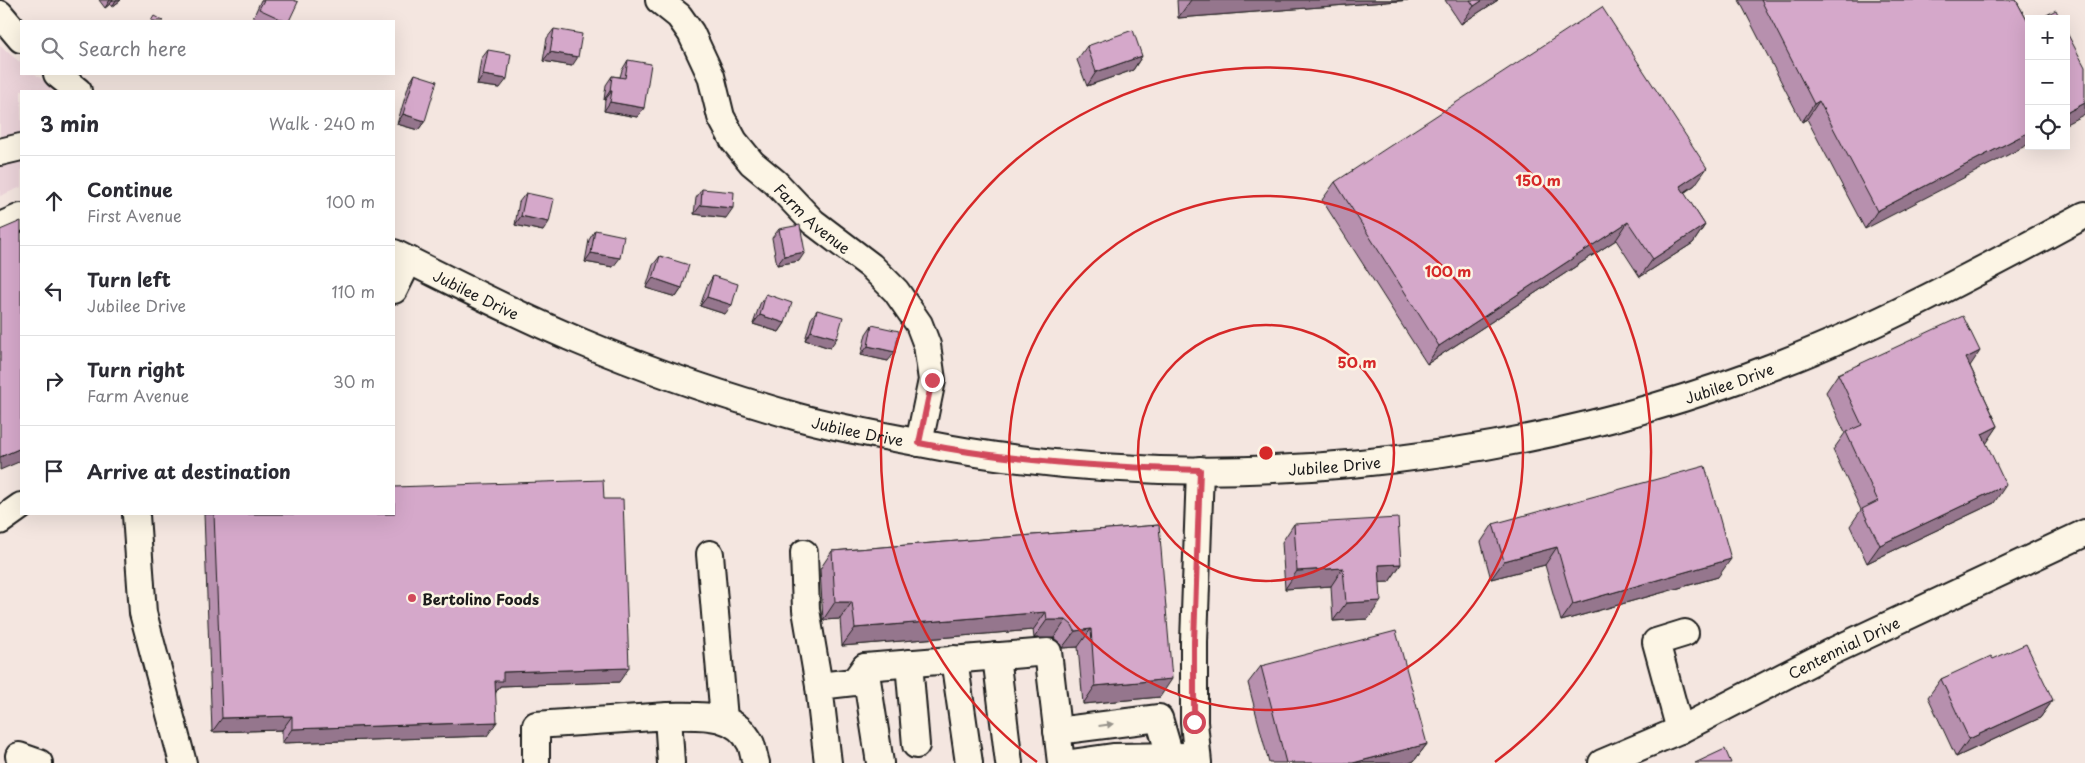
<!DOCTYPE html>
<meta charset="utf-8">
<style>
:root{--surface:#fff;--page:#f7f7f7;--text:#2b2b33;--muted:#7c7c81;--line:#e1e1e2}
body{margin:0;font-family:"Playpen Sans",sans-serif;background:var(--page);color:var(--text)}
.controls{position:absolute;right:15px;top:15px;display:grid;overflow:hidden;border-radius:0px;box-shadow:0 5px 20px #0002}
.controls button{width:45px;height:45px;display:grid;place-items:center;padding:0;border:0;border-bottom:1px solid var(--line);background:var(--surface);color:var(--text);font:25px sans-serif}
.stop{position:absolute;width:15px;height:15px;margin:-11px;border:4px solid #d1495b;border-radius:50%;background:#fff}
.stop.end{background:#d1495b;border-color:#fff;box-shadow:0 1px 5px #0008}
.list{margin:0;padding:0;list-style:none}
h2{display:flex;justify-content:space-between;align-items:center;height:65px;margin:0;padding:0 20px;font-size:21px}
h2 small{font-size:16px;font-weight:400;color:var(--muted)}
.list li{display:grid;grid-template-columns:32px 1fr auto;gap:15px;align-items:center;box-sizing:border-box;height:90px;padding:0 20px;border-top:1px solid var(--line)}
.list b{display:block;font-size:19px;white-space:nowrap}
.list p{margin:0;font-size:16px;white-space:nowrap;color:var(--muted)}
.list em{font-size:16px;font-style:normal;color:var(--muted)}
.icon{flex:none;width:28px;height:28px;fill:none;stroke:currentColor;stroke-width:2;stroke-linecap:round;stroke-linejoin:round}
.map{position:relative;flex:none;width:2085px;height:763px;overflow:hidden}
.search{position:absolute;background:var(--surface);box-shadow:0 5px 20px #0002;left:20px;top:20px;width:375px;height:55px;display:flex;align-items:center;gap:12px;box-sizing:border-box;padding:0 18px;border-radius:0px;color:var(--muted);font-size:19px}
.panel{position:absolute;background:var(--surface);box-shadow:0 5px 20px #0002;left:20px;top:90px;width:375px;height:425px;border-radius:0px}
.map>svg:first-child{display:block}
.built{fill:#ebd3d9}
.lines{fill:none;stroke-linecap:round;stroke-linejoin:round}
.minor-casing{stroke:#1c1c1c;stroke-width:30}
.minor{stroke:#fcf5e5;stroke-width:26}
.wall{fill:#b790ae;stroke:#1c1c1c}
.shaded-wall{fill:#95768d;stroke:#1c1c1c}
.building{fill:#d5a8ca;stroke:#1c1c1c}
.oneway{fill:#97938b}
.route{stroke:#d1495b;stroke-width:6}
.ring{fill:none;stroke:#d62828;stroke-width:2.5}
.poi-dot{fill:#d1495b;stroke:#fcf5e5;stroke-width:2}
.labels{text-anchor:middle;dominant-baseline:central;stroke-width:5;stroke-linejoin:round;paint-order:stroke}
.street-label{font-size:15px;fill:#1c1c1c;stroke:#fcf5e5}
.poi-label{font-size:15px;font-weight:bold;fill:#1c1c1c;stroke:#fcf5e5;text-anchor:start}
.centre{fill:#d62828;stroke:#fcf5e5;stroke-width:2.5}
.ring-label{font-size:15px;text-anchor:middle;font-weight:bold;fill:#d62828;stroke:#fcf5e5;stroke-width:5;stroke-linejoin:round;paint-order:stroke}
</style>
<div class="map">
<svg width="2085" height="763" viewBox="0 0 2085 763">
<rect width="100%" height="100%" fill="#f4e6e0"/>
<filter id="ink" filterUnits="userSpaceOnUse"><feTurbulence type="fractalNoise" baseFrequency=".02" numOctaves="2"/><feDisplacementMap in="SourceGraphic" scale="10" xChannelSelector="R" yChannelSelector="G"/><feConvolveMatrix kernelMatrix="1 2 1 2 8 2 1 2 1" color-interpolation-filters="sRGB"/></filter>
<g filter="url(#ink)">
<!-- built -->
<path class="built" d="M0,46L21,63V74H35L57,91H21V187L0,196Z"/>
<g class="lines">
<defs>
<g id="minor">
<path id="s1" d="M659,0L679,16L691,33L711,76L721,117L734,141L752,163L775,182L813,222L871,266L896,291L919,324L927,345L932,380L919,443"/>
<path d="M0,14L21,39"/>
<path d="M57,74L78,91"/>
<path d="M0,152L21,147"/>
<path d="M0,226L21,217"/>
<path id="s2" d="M394,253C455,283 516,315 579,341C650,371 724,396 798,417C838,428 880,435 920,443C1201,499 1514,468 1780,364C1886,323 1985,268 2085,215"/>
<path d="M394,290L409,260"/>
<path d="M136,515L143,613L183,763"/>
<path d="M0,521L21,506"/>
<path d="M804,553L806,610L819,686"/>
<path d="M710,554L724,719"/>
<path d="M996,656L1009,763"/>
<path d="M954,659L969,763"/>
<path d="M909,663L916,745"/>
<path d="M865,667L880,763"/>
<path d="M668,716C697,716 735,711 751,744C753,750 754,757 756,763"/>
<path d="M1680,730L1656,642L1685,633"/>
<path d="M1057,731L1159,718L1170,756"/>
<path d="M19,756L39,763"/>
<path d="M536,763V725L668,716L671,763"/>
<path d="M828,763L819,686L854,682L865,667L1048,652L1061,763"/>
<path d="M1071,763L1113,757L1187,756"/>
<path d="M1198,763L1194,722V642L1200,470"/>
<path id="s3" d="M1602,763L1680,730L1831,652L2085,533"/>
</g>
</defs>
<!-- minor casing -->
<use href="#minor" class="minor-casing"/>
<!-- minor -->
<use href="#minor" class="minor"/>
</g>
<!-- wall -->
<path class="wall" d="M99,0H121L112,7L110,4L105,8Z
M261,0H293L289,21H259L253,18Z
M1177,0H1411L1178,18Z
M1445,0H1498L1461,24Z
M1739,0H2016L2029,24L1865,229L1807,119L1802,122Z
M554,29L572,66L543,61L547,38Z
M1087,46L1142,56L1133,70L1087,86L1077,60Z
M488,50L500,88L477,85L481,59Z
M628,60L644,108L637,117L604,111L605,100H604L606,85L612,76L620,77L622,70Z
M415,74L425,121L418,130L397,124L409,84Z
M1335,182L1695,185L1684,193L1705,225L1693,243L1640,277L1616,240L1427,364L1322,200Z
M702,189L726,218L694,214L696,198Z
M526,193L543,231L515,225L519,202Z
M779,229L799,261L777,265L772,238Z
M595,230L613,267L585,262L589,240Z
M660,256L682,288L676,297L646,288L653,265Z
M713,276L725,314L700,306L707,286Z
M766,294L785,323L779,332L753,324L760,304Z
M817,310L830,348L805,340L811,319Z
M872,325L888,361L861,355L866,334Z
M1970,366L1998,426L1986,443L1994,503L1867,563L1850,526L1861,510L1833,450L1845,433L1826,392L1838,374Z
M604,499L619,682L500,686L496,692L487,736L282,743V730L212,732L204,514H394Z
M1294,524L1401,564L1389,582H1380L1368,619L1333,621L1331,586L1285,589L1282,542Z
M1493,524L1718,577L1561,621L1545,565L1491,579L1481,542Z
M1159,525L1160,697L1083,704L1078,647L1062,648L1060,643L1054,638H1034L1033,630L842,646L840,619L823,620L820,569L832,551Z
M1993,659L2053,700L2040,718L1956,757L1928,697L1941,679Z
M1261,666L1427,744L1414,761L1409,763H1269L1248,683Z"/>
<!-- shaded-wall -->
<path class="shaded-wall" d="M110,0H113L110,4L105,8Z
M116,0H121L112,7Z
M1191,0H1411L1178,18Z
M1483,0H1498L1461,24L1474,6Z
M550,52L578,57L572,66L543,61Z
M1142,56L1133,70L1087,86L1096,72Z
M483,75L507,79L500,88L477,85Z
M610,91H612L605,100H604Z
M1819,101L1807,119L1802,122L1814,104Z
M610,102L644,108L637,117L604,111Z
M2085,103V114L2066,124V113Z
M403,114L425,121L418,130L397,124Z
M2029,132V144L1865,229L1877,211Z
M1707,168L1695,185L1667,204L1680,186Z
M701,205L733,208L726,218L694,214Z
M521,216L549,222L543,231L515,225Z
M1628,222L1616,240L1427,364L1439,346Z
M1705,225L1693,243L1640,277L1653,259Z
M805,252L799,261L777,265L784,256Z
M591,253L620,258L613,267L585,262Z
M653,278L682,288L676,297L646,288Z
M707,297L732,305L725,314L700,306Z
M760,315L785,323L779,332L753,324Z
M811,331L837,338L830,348L805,340Z
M868,346L895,352L888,361L861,355Z
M1980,351L1968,369L1966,358Z
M1998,426L1986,444L1982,434Z
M21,448V461L0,470V457Z
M2006,485L1994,503L1867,563L1880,545Z
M1557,547L1545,565L1491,579L1504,561Z
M1731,559L1718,577L1561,621L1573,604Z
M1401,564L1389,582L1366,583L1379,565Z
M1343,568L1331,586L1285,589L1297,571Z
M1381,601L1368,619L1333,621L1346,603Z
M835,602H852L840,619L823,620Z
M1046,612L1033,630L842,646L855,628Z
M1047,620H1066L1054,638H1034Z
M1091,629L1078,647L1062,648L1075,631Z
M629,668L619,682L500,686L494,695L495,681L503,672Z
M1172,679L1160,697L1083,704L1095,686Z
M2053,700L2040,718L1956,757L1969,739Z
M292,716L282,730L212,732L222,718Z
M497,722L487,736L282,743L292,729Z
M1427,744L1414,761L1409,763H1353Z"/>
<!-- building -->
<path class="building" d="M264,0H293L298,2L289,21H285L259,9Z
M1470,0H1483L1474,6Z
M1761,0H2016L2029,24V132L1877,211L1819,101L1814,104Z
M1602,7L1707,168L1680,186L1705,225L1653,259L1628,222L1439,346L1335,182Z
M2056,10L2060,19H2039Z
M154,16L163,21H151Z
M554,29L582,34L578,57L550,52Z
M1133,30L1142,56L1096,72L1087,46Z
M2066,31L2085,67V103L2066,113Z
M488,50L511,54L507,79L483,75Z
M628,60L651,64L644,108L610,102L612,91H610L612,76L625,78Z
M415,74L437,81L425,121L403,114Z
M702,189L734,192L733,208L701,205Z
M526,193L554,199L549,222L521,216Z
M21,221V448L0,457V230Z
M800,225L805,252L784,256L779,229Z
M595,230L624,236L620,258L591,253Z
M660,256L689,265L682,288L653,278Z
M713,276L738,284L732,305L707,297Z
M766,294L792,303L785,323L760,315Z
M817,310L843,317L837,338L811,331Z
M1963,316L1980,351L1966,358L1998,426L1982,434L2006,485L1880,545L1862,509L1878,501L1846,432L1862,425L1838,374Z
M872,325L899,331L895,352L868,346Z
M1705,466L1731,559L1573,604L1557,547L1504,561L1493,524Z
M603,480L604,499H623L629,668L503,672V681H495L497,722L292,729V716L222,718L214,514H394V487Z
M1398,518L1401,564L1379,565L1381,601L1346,603L1343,568L1297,571L1294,524Z
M1159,525L1172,679L1095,686L1091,629L1075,631L1072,625L1066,620H1047L1046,612L855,628L852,602H835L832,551Z
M1396,631L1427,744L1353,763H1286L1261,666Z
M2026,644L2053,700L1969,739L1941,679L1991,656L1993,659Z
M1725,749L1731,763H1695Z"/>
<!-- one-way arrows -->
<defs><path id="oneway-solid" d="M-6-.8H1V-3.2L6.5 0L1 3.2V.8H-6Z" transform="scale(1.25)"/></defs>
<use class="oneway" href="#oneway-solid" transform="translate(1106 725) rotate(-8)"/>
</g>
<g class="lines" filter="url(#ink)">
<!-- route -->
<path class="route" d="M932,380L919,443C1012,462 1106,467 1200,470L1194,642V722"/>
</g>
<!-- distance rings -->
<g class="ring">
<circle cx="1266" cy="453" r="128"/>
<circle cx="1266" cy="453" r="257"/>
<path d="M1037 762A385 385 0 1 1 1495 762"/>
</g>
<!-- markers -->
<circle class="poi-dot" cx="412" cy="598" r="5"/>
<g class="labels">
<!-- street labels -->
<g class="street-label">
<text stroke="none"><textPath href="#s1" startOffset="274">Farm Avenue</textPath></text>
<text stroke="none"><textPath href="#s2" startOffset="92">Jubilee Drive</textPath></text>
<text stroke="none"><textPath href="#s2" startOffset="1382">Jubilee Drive</textPath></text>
<text stroke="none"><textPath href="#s2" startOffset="498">Jubilee Drive</textPath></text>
<text stroke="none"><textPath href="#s2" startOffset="978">Jubilee Drive</textPath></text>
<text stroke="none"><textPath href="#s3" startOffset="268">Centennial Drive</textPath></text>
</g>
<!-- poi labels -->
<g class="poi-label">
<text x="422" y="598">Bertolino Foods</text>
</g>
</g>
<circle cx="1266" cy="453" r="8" class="centre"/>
<g class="ring-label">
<text x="1538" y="186">150 m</text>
<text x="1448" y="277">100 m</text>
<text x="1357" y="368">50 m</text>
</g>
</svg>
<div class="controls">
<button>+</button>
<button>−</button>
<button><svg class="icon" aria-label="locate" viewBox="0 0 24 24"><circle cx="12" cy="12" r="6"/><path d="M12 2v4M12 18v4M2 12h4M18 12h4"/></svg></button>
</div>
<div class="stop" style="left:1194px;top:722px"></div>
<div class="stop end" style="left:932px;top:380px"></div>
<div class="search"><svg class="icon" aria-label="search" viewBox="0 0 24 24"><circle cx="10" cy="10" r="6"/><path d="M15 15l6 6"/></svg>Search here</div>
<section class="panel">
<h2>3 min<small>Walk · 240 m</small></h2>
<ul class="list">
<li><svg class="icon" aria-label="ahead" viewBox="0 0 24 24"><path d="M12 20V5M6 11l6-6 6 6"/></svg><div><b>Continue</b><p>First Avenue</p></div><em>100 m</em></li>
<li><svg class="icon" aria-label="left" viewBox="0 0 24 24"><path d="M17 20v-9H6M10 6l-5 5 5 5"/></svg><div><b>Turn left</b><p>Jubilee Drive</p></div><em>110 m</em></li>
<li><svg class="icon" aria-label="right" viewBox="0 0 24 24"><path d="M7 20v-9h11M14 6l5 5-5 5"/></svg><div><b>Turn right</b><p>Farm Avenue</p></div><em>30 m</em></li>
<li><svg class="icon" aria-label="arrive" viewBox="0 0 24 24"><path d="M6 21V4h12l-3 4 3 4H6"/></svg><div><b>Arrive at destination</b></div></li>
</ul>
</section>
</div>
